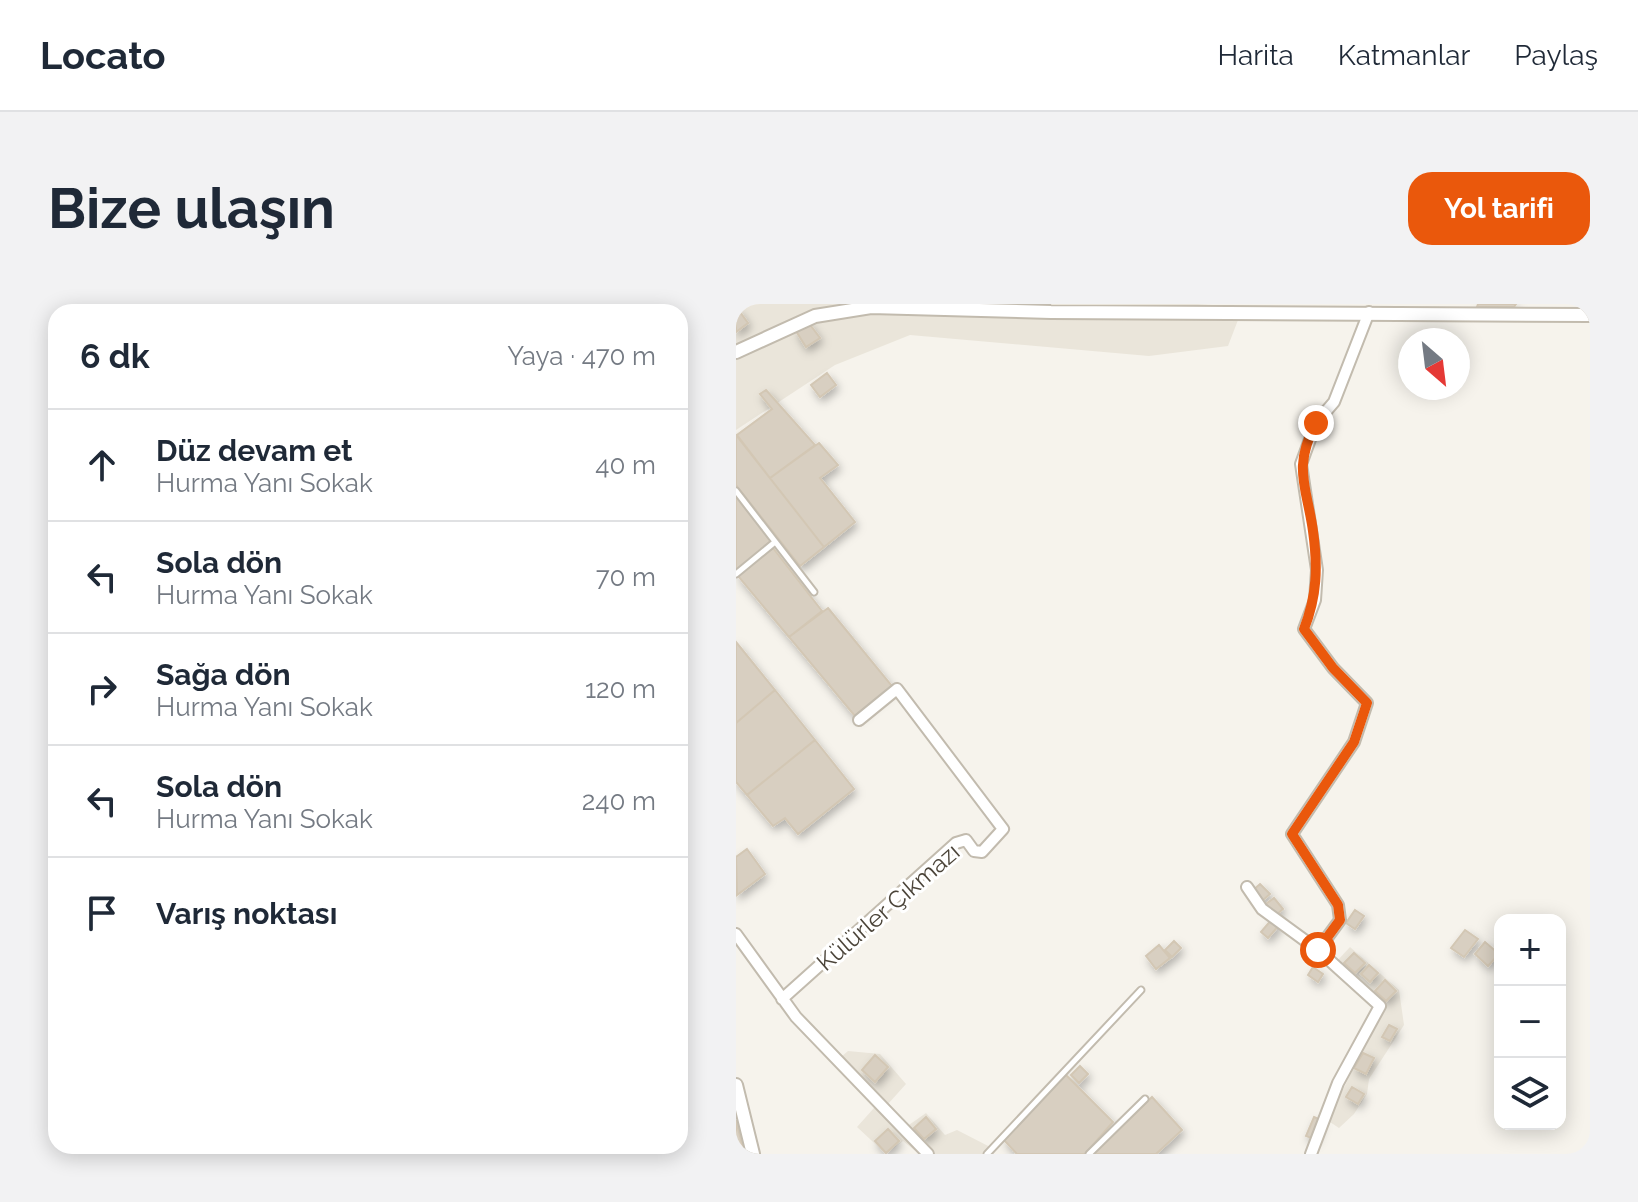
<!DOCTYPE html>
<html lang="tr">
<meta charset="utf-8">
<style>
:root{--surface:#fff;--page:#f2f2f3;--text:#1f2937;--muted:#747a83;--line:#e0e1e3;--accent:#ea580c}
body{margin:0;font-family:Raleway,sans-serif;background:var(--page);color:var(--text)}
.controls{position:absolute;right:24px;bottom:24px;display:grid;overflow:hidden;border-radius:16px;box-shadow:0 4px 20px #0003}
.controls button{width:72px;height:72px;display:grid;place-items:center;padding:0;border:0;border-bottom:2px solid var(--line);background:var(--surface);color:var(--text);font:40px sans-serif}
.compass{position:absolute;left:662px;top:24px;width:72px;height:72px;border-radius:50%;background:var(--surface);box-shadow:0 4px 20px #0003;rotate:152deg}
.stop{position:absolute;width:24px;height:24px;margin:-18px;border:6px solid #ea580c;border-radius:50%;background:#fff}
.stop.end{background:#ea580c;border-color:#fff;box-shadow:0 2px 8px #0008}
.list{margin:0;padding:0;list-style:none}
h2{display:flex;justify-content:space-between;align-items:center;height:104px;margin:0;padding:0 32px;font-size:34px}
h2 small{font-size:26px;font-weight:400;color:var(--muted)}
.list li{display:grid;grid-template-columns:52px 1fr auto;gap:24px;align-items:center;box-sizing:border-box;height:112px;padding:0 32px;border-top:2px solid var(--line)}
.list b{display:block;font-size:30px;white-space:nowrap}
.list p{margin:0;font-size:26px;white-space:nowrap;color:var(--muted)}
.list em{font-size:26px;font-style:normal;color:var(--muted)}
.icon{flex:none;width:44px;height:44px;fill:none;stroke:currentColor;stroke-width:2;stroke-linecap:round;stroke-linejoin:round}
.map{position:relative;flex:none;width:854px;height:850px;overflow:hidden;border-radius:24px}
header{display:flex;align-items:center;gap:48px;box-sizing:border-box;height:112px;padding:0 40px;background:var(--surface);border-bottom:2px solid var(--line)}
header strong{font-size:38px}
nav{display:flex;gap:44px;margin-inline-start:auto;font-size:28px}
.intro{display:flex;align-items:center;justify-content:space-between;box-sizing:border-box;height:192px;padding:0 48px}
h1{margin:0;font-size:56px}
.button{padding:20px 36px;border-radius:24px;background:var(--accent);color:#fff;font-size:28px;font-weight:700}
main{display:flex;gap:48px;padding:0 48px}
aside{flex:1;background:var(--surface);border-radius:24px;box-shadow:0 4px 20px #0003}
.map>svg:first-child{display:block}
.residential{fill:#eae5da}
.building{fill:#d8cfc1;stroke:#d3c7b4;stroke-width:2;filter:url(#shadow)}
.lines{fill:none;stroke-linecap:round;stroke-linejoin:round}
.service-casing{stroke:#c2bbae;stroke-width:9}
.minor-casing{stroke:#c2bbae;stroke-width:14}
.tertiary-casing{stroke:#c2bbae;stroke-width:16}
.service{stroke:#fff;stroke-width:5}
.minor{stroke:#fff;stroke-width:10}
.tertiary{stroke:#fff;stroke-width:12}
.route{stroke:#ea580c;stroke-width:10}
.labels{text-anchor:middle;dominant-baseline:central;stroke-width:6;stroke-linejoin:round;paint-order:stroke}
.street-label{font-size:24px;fill:#4b4439;stroke:#fff}
</style>
<header>
<strong>Locato</strong>
<nav><a>Harita</a><a>Katmanlar</a><a>Paylaş</a></nav>
</header>
<div class="intro"><h1>Bize ulaşın</h1><a class="button">Yol tarifi</a></div>
<main>
<aside>
<h2>6 dk<small>Yaya · 470 m</small></h2>
<ul class="list">
<li><svg class="icon" aria-label="ahead" viewBox="0 0 24 24"><path d="M12 20V5M6 11l6-6 6 6"/></svg><div><b>Düz devam et</b><p>Hurma Yanı Sokak</p></div><em>40 m</em></li>
<li><svg class="icon" aria-label="left" viewBox="0 0 24 24"><path d="M17 20v-9H6M10 6l-5 5 5 5"/></svg><div><b>Sola dön</b><p>Hurma Yanı Sokak</p></div><em>70 m</em></li>
<li><svg class="icon" aria-label="right" viewBox="0 0 24 24"><path d="M7 20v-9h11M14 6l5 5-5 5"/></svg><div><b>Sağa dön</b><p>Hurma Yanı Sokak</p></div><em>120 m</em></li>
<li><svg class="icon" aria-label="left" viewBox="0 0 24 24"><path d="M17 20v-9H6M10 6l-5 5 5 5"/></svg><div><b>Sola dön</b><p>Hurma Yanı Sokak</p></div><em>240 m</em></li>
<li><svg class="icon" aria-label="arrive" viewBox="0 0 24 24"><path d="M6 21V4h12l-3 4 3 4H6"/></svg><div><b>Varış noktası</b></div></li>
</ul>
</aside>
<div class="map">
<svg width="854" height="850" viewBox="0 0 854 850">
<defs>
<filter id="shadow"><feDropShadow dx="2.5" dy="4.5" stdDeviation="4" flood-color="#0004"/></filter>
</defs>
<rect width="100%" height="100%" fill="#f6f3ec"/>
<!-- residential -->
<path class="residential" d="M0,0H461L507,3L492,42L413,52L174,31L99,61L0,126Z
M614,643L663,686L668,721L633,775L631,790L618,810L603,824L594,818L601,798L648,702L600,658Z
M112,747L144,750L170,780L152,800L170,823L190,809L209,831L221,826L258,845L255,850H183L167,837L150,850L121,823L146,795L105,753Z"/>
<!-- building -->
<path class="building" d="M742,0H780L778,3H741Z
M1,4L12,19L0,28V5Z
M72,18L84,34L70,43L60,27Z
M91,69L100,81L84,93L75,81Z
M30,86L79,141L34,174L1,131L36,105L24,90Z
M0,131L88,243L64,262L0,181Z
M83,139L102,161L84,174L119,218L88,243L34,174Z
M0,192L35,237L0,267Z
M37,244L86,307L53,333L2,272Z
M92,304L156,382L119,412L53,333Z
M0,338L39,386L0,419Z
M39,386L79,436L11,491L0,478V419Z
M79,436L118,485L62,530L49,514L37,522L11,491Z
M11,545L29,570L1,591L0,553Z
M524,580L534,590L526,597L516,587Z
M538,594L547,605L539,612L530,600Z
M619,606L628,612L619,625L610,619Z
M537,614L544,620L532,634L525,628Z
M729,626L742,635L728,653L715,644Z
M438,637L445,644L436,653L429,646Z
M749,638L763,650L752,662L739,650Z
M423,641L434,654L420,665L410,652Z
M618,649L629,659L619,669L608,659Z
M633,661L642,669L634,678L625,670Z
M577,663L587,670L582,678L572,671Z
M649,676L660,687L650,697L639,687Z
M653,721L661,725L654,737L646,733Z
M627,749L638,754L630,770L618,764Z
M139,751L152,763L139,778L126,766Z
M344,762L352,770L343,779L335,771Z
M328,769L377,818L349,850H281L268,836Z
M616,783L628,790L622,800L610,793Z
M416,793L446,826L420,850H357Z
M190,813L200,825L188,835L178,824Z
M578,813L585,816L578,835L570,832Z
M0,816L7,844L8,850H0Z
M152,825L163,837L150,849L139,837Z"/>
<g class="lines">
<defs>
<path id="service" d="M0,187L78,288
M0,270L39,238
M251,850L405,686
M353,850L409,795"/>
<path id="minor" d="M511,583L526,605L582,646
M0,630L60,713L192,850
M46,695L220,539L230,536L238,547L246,548L267,525L161,385L123,416
M575,850L602,779L644,702L582,646L604,616L602,601L556,530L618,438L631,399L597,364L568,325L579,296L581,266L565,160L580,119L598,98L633,8"/>
<path id="tertiary" d="M0,48L79,12L135,3L315,8L854,11
M0,781L17,850"/>
</defs>
<!-- service casing -->
<use href="#service" class="service-casing"/>
<!-- minor casing -->
<use href="#minor" class="minor-casing"/>
<!-- tertiary casing -->
<use href="#tertiary" class="tertiary-casing"/>
<!-- service -->
<use href="#service" class="service"/>
<!-- minor -->
<use href="#minor" class="minor"/>
<!-- tertiary -->
<use href="#tertiary" class="tertiary"/>
</g>
<g class="lines">
<!-- route -->
<path class="route" d="M580,119C556,164 571,183 577,227C582,263 581,292 568,325L597,364L631,399L618,438L556,530L602,601L604,616L582,646"/>
</g>
<g class="labels">
<!-- street labels -->
<g class="street-label">
<text transform="translate(152 603) rotate(-41)">Külürler Çıkmazı</text>
</g>
</g>
</svg>
<div class="controls">
<button>+</button>
<button>−</button>
<button><svg class="icon" aria-label="layers" viewBox="0 0 24 24"><path d="M12 4l9 5-9 5-9-5zM3 14l9 5 9-5"/></svg></button>
</div>
<svg class="compass" viewBox="-18 -18 36 36"><path d="M0-13l5 13h-10z" fill="#e53935"/><path d="M0 13l5-13h-10z" fill="#747a83"/></svg>
<div class="stop" style="left:582px;top:646px"></div>
<div class="stop end" style="left:580px;top:119px"></div>
</div>
</main>
